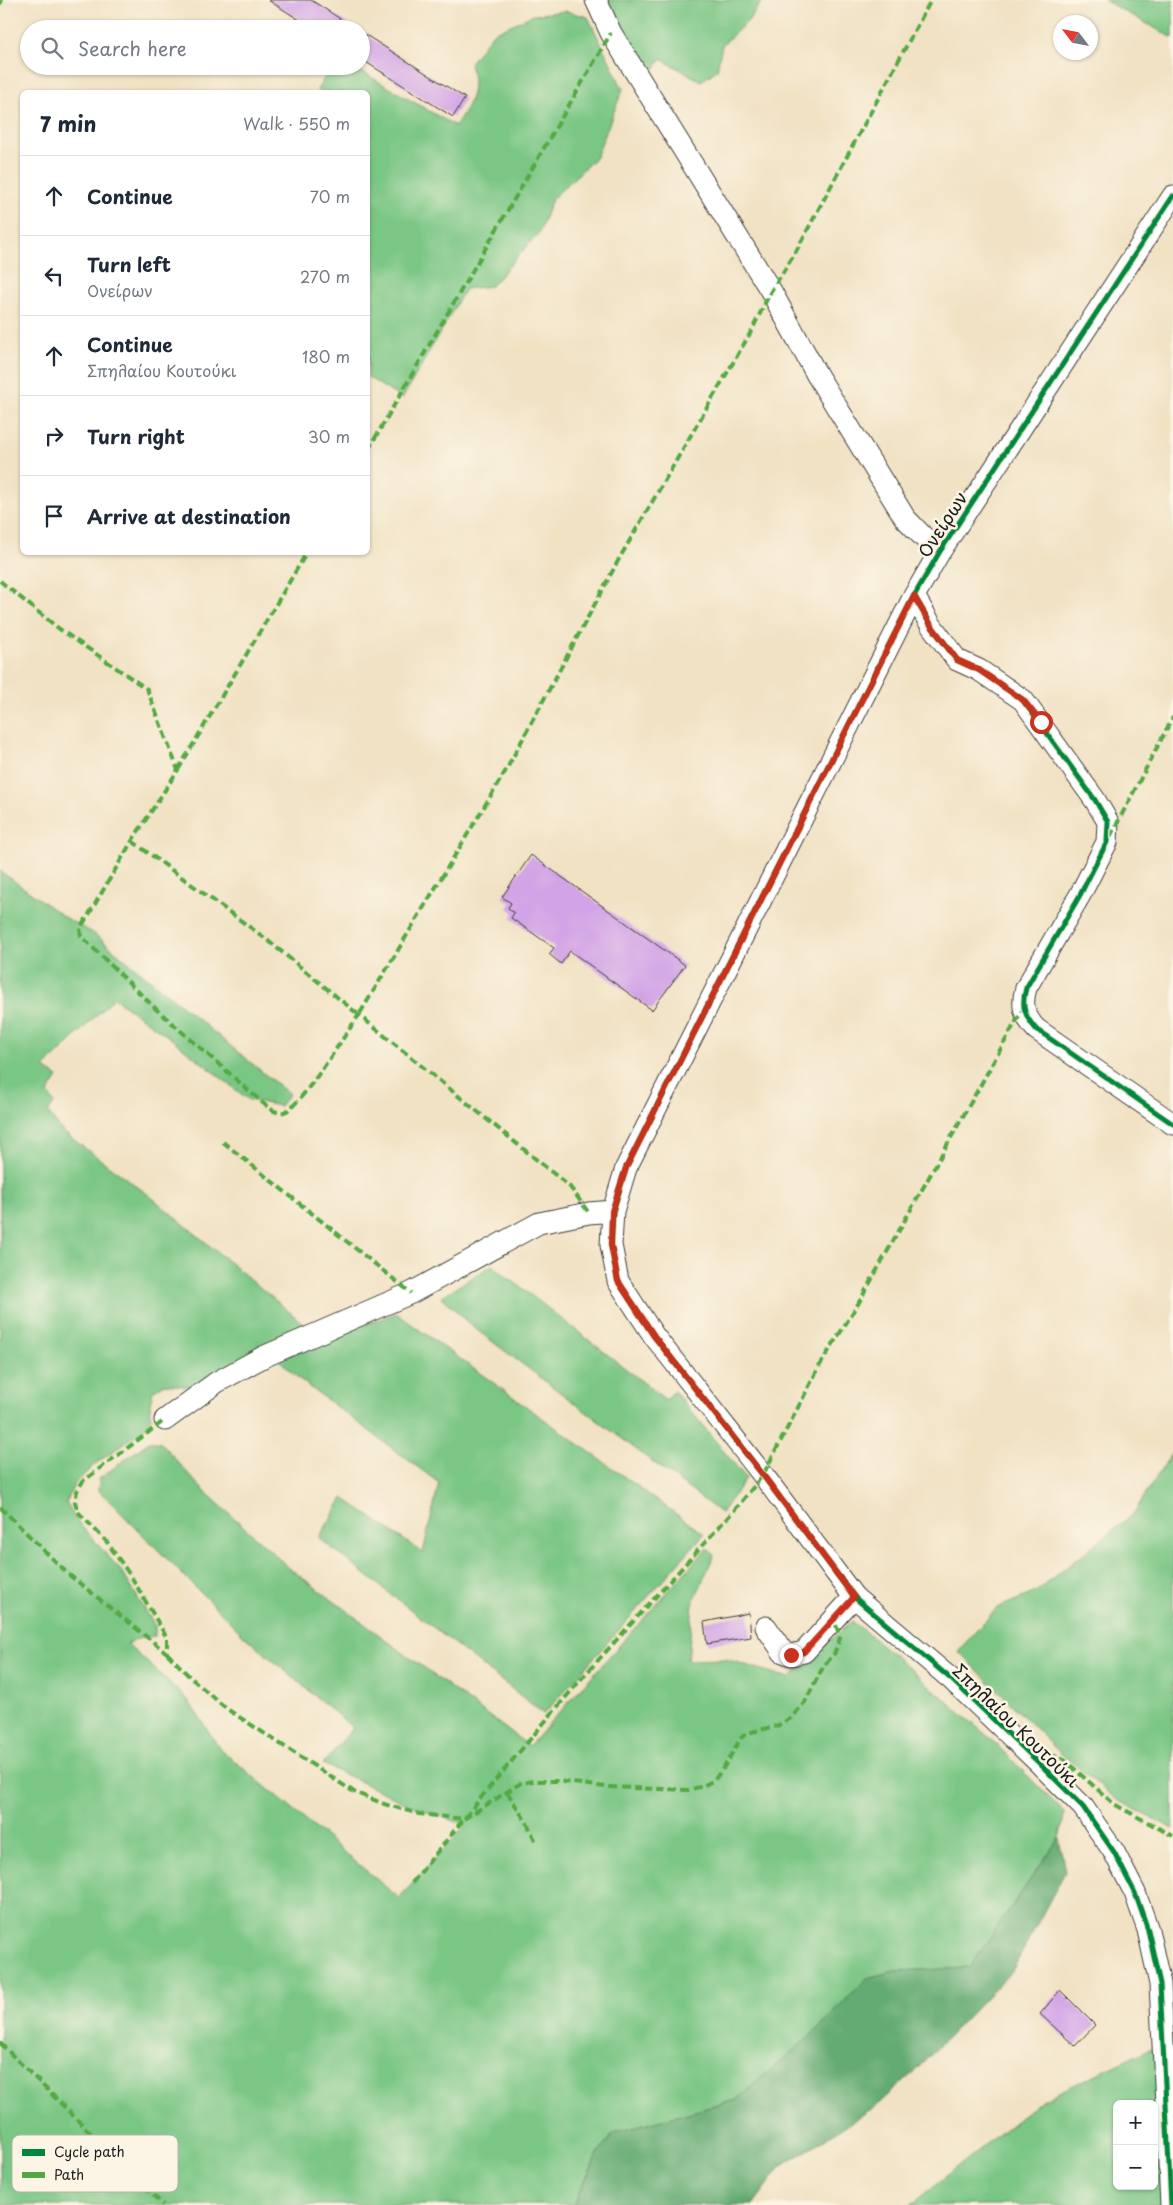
<!DOCTYPE html>
<meta charset="utf-8">
<style>
:root{--surface:#fff;--page:#f6f6f7;--text:#1f2937;--muted:#747a83;--line:#e0e1e3}
body{margin:0;font-family:"Playpen Sans",sans-serif;background:var(--page);color:var(--text)}
.controls{position:absolute;right:15px;bottom:15px;display:grid;overflow:hidden;border-radius:8px;box-shadow:0 1px 4px #0004}
.controls button{width:45px;height:45px;display:grid;place-items:center;padding:0;border:0;border-bottom:1px solid var(--line);background:var(--surface);color:var(--text);font:25px sans-serif}
.compass{position:absolute;left:1053px;top:15px;width:45px;height:45px;border-radius:50%;background:var(--surface);box-shadow:0 1px 4px #0004;rotate:302deg}
.stop{position:absolute;width:15px;height:15px;margin:-11px;border:4px solid #c8321e;border-radius:50%;background:#fff}
.stop.end{background:#c8321e;border-color:#fff;box-shadow:0 1px 5px #0008}
.list{margin:0;padding:0;list-style:none}
h2{display:flex;justify-content:space-between;align-items:center;height:65px;margin:0;padding:0 20px;font-size:21px}
h2 small{font-size:16px;font-weight:400;color:var(--muted)}
.list li{display:grid;grid-template-columns:32px 1fr auto;gap:15px;align-items:center;box-sizing:border-box;height:80px;padding:0 20px;border-top:1px solid var(--line)}
.list b{display:block;font-size:19px;white-space:nowrap}
.list p{margin:0;font-size:16px;white-space:nowrap;color:var(--muted)}
.list em{font-size:16px;font-style:normal;color:var(--muted)}
.icon{flex:none;width:28px;height:28px;fill:none;stroke:currentColor;stroke-width:2;stroke-linecap:round;stroke-linejoin:round}
.map{position:relative;flex:none;width:1173px;height:2205px;overflow:hidden}
.search{position:absolute;background:var(--surface);box-shadow:0 1px 4px #0004;left:20px;top:20px;width:350px;height:55px;display:flex;align-items:center;gap:12px;box-sizing:border-box;padding:0 18px;border-radius:28px;color:var(--muted);font-size:19px}
.panel{position:absolute;background:var(--surface);box-shadow:0 1px 4px #0004;left:20px;top:90px;width:350px;height:465px;border-radius:8px}
.map>svg:first-child{display:block}
.green{fill:#7ac685;stroke:#4b7150;fill-rule:evenodd}
.forest{fill:#63ab72;stroke:#406447}
.building{fill:#d2a3e6}
.lines{fill:none;stroke-linecap:round;stroke-linejoin:round}
.minor-casing{stroke:#3c3a35;stroke-width:23}
.minor{stroke:#fff;stroke-width:21}
.quiet{stroke:#52a943;stroke-width:4;stroke-dasharray:8 4;stroke-linecap:butt}
.cycleway-casing{stroke:#fcf5e5;stroke-width:8}
.cycleway{stroke:#00873e;stroke-width:5}
.route{stroke:#c8321e;stroke-width:6}
.labels{text-anchor:middle;dominant-baseline:central;stroke-width:5;stroke-linejoin:round;paint-order:stroke}
.street-label{font-size:18px;fill:#1c1c1c;stroke:#fcf5e5}
.key{fill:#fcf5e5;stroke:#b9b4a9;stroke-width:1}
.key-label{font-size:14px;fill:#1c1c1c}
</style>
<div class="map">
<svg width="1173" height="2205" viewBox="0 0 1173 2205">
<rect width="100%" height="100%" fill="#fcf5e5"/>
<filter id="ink" filterUnits="userSpaceOnUse"><feTurbulence type="fractalNoise" baseFrequency=".02" numOctaves="2"/><feDisplacementMap in="SourceGraphic" scale="10" xChannelSelector="R" yChannelSelector="G"/><feConvolveMatrix kernelMatrix="1 2 1 2 8 2 1 2 1" color-interpolation-filters="sRGB"/></filter>
<filter id="wash" filterUnits="userSpaceOnUse"><feTurbulence type="fractalNoise" baseFrequency=".0096" numOctaves="4" result="noise"/><feDisplacementMap in="SourceGraphic" scale="20" xChannelSelector="R" yChannelSelector="G"/><feGaussianBlur stdDeviation="1.12" result="paint"/><feColorMatrix in="noise" values="0 0 0 0 0 0 0 0 0 0 0 0 0 0 0 0 0 1.4 0 .05"/><feComposite in="paint" operator="in"/></filter>
<g filter="url(#wash)">
<rect width="100%" height="100%" fill="#f1e2c4"/>
<!-- green -->
<path class="green" d="M602,0H763L748,21L722,45L717,70L701,81L661,59L649,77Z
M1104,0H1173V38Z
M565,11L588,17L623,89L596,157L552,199L539,233L491,286L465,289L402,399L368,377V92H321L317,90L332,66H352L455,126C471,102 477,92 470,63L493,33L533,15Z
M0,871L64,917L93,933L289,1094L280,1106L249,1100L173,1040L114,998L44,1068L58,1077L48,1093L54,1103L48,1113L63,1132L150,1196L311,1330L193,1387L164,1384L153,1391L150,1403L151,1418L144,1429L94,1465L74,1485L66,1503L77,1521L122,1572L155,1626V1636L140,1638L127,1644L187,1699L220,1749L399,1898L466,1825L409,1805L323,1764L353,1728L244,1636L98,1490L99,1479L150,1441L161,1443L199,1486L289,1568L529,1746L707,1548L714,1555L693,1603L688,1660L726,1659L789,1678L852,1621L901,1661L992,1740L1065,1813L1059,1838L969,1968L895,1971L867,1978L817,2030L736,2100L614,2133L598,2154L573,2205H0Z
M492,1265L666,1400L674,1391L746,1478L721,1513L477,1330L441,1297Z
M396,1313L704,1534L544,1714L319,1538L343,1498L423,1553L439,1483L298,1378L277,1358Z
M1173,1451V1829L1117,1800L1059,1752L958,1651L997,1608L1036,1592L1134,1513Z
M1173,2038V2205H910L1042,2100ZM1117,2104H1154V2186H1117Z"/>
<!-- forest -->
<path class="forest" d="M1059,1838L1065,1872L1012,1971L914,2072L876,2106L781,2167L753,2205H573L598,2154L614,2133L736,2100L817,2030L867,1978L895,1971L969,1968Z"/>
<g id="blocks">
<!-- building -->
<path class="building" d="M268,0H311L356,29H314Z
M361,32L465,98L453,117L361,59Z
M531,855L685,965L652,1010L570,951L561,964L549,954L554,948L511,918L514,913L508,908L511,903L502,897Z
M749,1613L751,1637L707,1644L704,1622Z
M1060,1990L1095,2025L1075,2046L1040,2014Z"/>
</g>
</g>
<g filter="url(#ink)">
<use href="#blocks" fill-opacity="0" stroke="#3c3a35" stroke-width="1"/>
<g class="lines">
<defs>
<path id="minor" d="M596,0L611,33L771,291L817,375L905,518L939,553
M914,596L931,625L957,660L979,670L1023,700L1095,800L1108,822L1107,842L1080,895L1026,988C1021,1005 1024,1016 1036,1029L1173,1124
M165,1420L217,1382L263,1357L411,1293L539,1223L589,1213L613,1211
M766,1627L783,1652L791,1655L804,1652L854,1597
M1171,2205L1160,1984L1148,1930L1135,1893L1114,1852L1083,1807L1040,1764L951,1679L854,1597L763,1475L654,1336L618,1281L611,1245L613,1211L626,1168L914,596L939,553L1173,196"/>
</defs>
<!-- minor casing -->
<use href="#minor" class="minor-casing"/>
<!-- minor -->
<use href="#minor" class="minor"/>
<!-- quiet -->
<path class="quiet" d="M0,4L2,0
M368,450L611,33
M0,581L58,628L147,689L178,770L132,841L88,916L80,928L81,936L156,1009L264,1104C270,1109 276,1114 284,1112C300,1108 347,1031 359,1015L570,1187L589,1213
M178,770L307,552
M1110,837L1173,717
M132,841L266,939L359,1015L505,772L619,559L752,330L771,291L794,255L931,0
M223,1142L411,1293
M0,1507L68,1574L167,1653V1638L132,1578L107,1542L78,1512L75,1502L77,1491L83,1481L165,1420
M167,1653L191,1678L227,1709L354,1792L384,1804L419,1814L464,1819L521,1783L534,1781H557L606,1787L688,1790L703,1786L714,1780L722,1770L741,1738L747,1733L777,1726L791,1718L805,1702L823,1667L834,1654L840,1638L834,1618
M1026,1749L1062,1758L1114,1804L1173,1836
M507,1792L527,1823L536,1842
M412,1883L488,1789L582,1678L738,1506L763,1475L820,1365L858,1304L1023,1009
M0,2043L163,2205"/>
<defs>
<path id="cycleway" d="M914,596L931,625L957,660L979,670L1023,700L1095,800L1108,822L1107,842L1080,895L1026,988C1021,1005 1024,1016 1036,1029L1173,1124
M1171,2205L1160,1984L1148,1930L1135,1893L1114,1852L1083,1807L1040,1764L951,1679L854,1597L763,1475L654,1336L618,1281L611,1245L613,1211L626,1168L914,596L939,553L1173,196"/>
</defs>
<!-- cycleway casing -->
<use href="#cycleway" class="cycleway-casing"/>
<!-- cycleway -->
<use href="#cycleway" class="cycleway"/>
</g>
</g>
<g class="lines" filter="url(#ink)">
<!-- route -->
<path class="route" d="M791,1655L804,1652L854,1597L763,1475L654,1336L618,1281L611,1245L612,1211L626,1168L914,596L931,625L957,660L979,670L1023,700L1041,722"/>
</g>
<g class="labels">
<!-- street labels -->
<g class="street-label">
<text transform="translate(942 524) rotate(-57)">Ονείρων</text>
<text transform="translate(1017 1725) rotate(44)">Σπηλαίου Κουτούκι</text>
</g>
</g>
<!-- legend -->
<rect x="12" y="2135" width="166" height="57" rx="8" class="key"/>
<rect x="22" y="2149" width="23" height="7" fill="#00873e"/>
<rect x="22" y="2172" width="23" height="6" fill="#52a943"/>
<g class="key-label">
<text x="54" y="2157">Cycle path</text>
<text x="54" y="2180">Path</text>
</g>
</svg>
<div class="controls">
<button>+</button>
<button>−</button>
</div>
<svg class="compass" viewBox="-18 -18 36 36"><path d="M0-13l5 13h-10z" fill="#e53935"/><path d="M0 13l5-13h-10z" fill="#747a83"/></svg>
<div class="stop" style="left:1041px;top:722px"></div>
<div class="stop end" style="left:791px;top:1655px"></div>
<div class="search"><svg class="icon" aria-label="search" viewBox="0 0 24 24"><circle cx="10" cy="10" r="6"/><path d="M15 15l6 6"/></svg>Search here</div>
<section class="panel">
<h2>7 min<small>Walk · 550 m</small></h2>
<ul class="list">
<li><svg class="icon" aria-label="ahead" viewBox="0 0 24 24"><path d="M12 20V5M6 11l6-6 6 6"/></svg><div><b>Continue</b></div><em>70 m</em></li>
<li><svg class="icon" aria-label="left" viewBox="0 0 24 24"><path d="M17 20v-9H6M10 6l-5 5 5 5"/></svg><div><b>Turn left</b><p>Ονείρων</p></div><em>270 m</em></li>
<li><svg class="icon" aria-label="ahead" viewBox="0 0 24 24"><path d="M12 20V5M6 11l6-6 6 6"/></svg><div><b>Continue</b><p>Σπηλαίου Κουτούκι</p></div><em>180 m</em></li>
<li><svg class="icon" aria-label="right" viewBox="0 0 24 24"><path d="M7 20v-9h11M14 6l5 5-5 5"/></svg><div><b>Turn right</b></div><em>30 m</em></li>
<li><svg class="icon" aria-label="arrive" viewBox="0 0 24 24"><path d="M6 21V4h12l-3 4 3 4H6"/></svg><div><b>Arrive at destination</b></div></li>
</ul>
</section>
</div>
